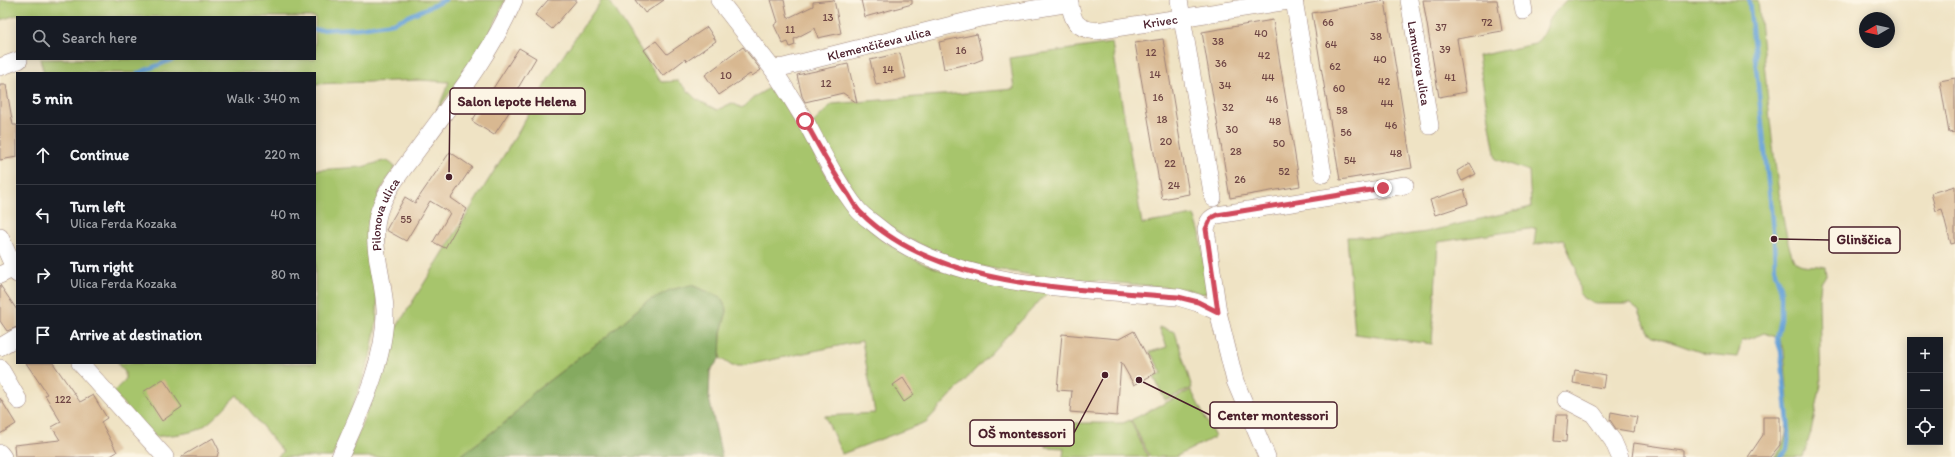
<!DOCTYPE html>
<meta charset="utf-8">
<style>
:root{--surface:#171b24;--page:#242831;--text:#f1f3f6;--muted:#9ea1a6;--line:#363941}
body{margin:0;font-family:Itim,sans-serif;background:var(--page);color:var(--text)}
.controls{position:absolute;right:12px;bottom:12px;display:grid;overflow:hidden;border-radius:0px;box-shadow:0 2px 10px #0003}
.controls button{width:36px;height:36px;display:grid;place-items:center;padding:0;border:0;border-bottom:1px solid var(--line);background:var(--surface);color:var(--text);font:20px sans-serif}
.compass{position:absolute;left:1859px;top:12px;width:36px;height:36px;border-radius:50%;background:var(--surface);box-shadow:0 2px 10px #0003;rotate:261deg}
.stop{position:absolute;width:12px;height:12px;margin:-9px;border:3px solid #d1495b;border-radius:50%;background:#fff}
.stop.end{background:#d1495b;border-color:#fff;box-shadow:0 1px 4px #0008}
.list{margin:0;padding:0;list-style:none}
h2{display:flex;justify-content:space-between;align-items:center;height:52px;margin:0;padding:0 16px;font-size:17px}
h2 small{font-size:13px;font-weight:400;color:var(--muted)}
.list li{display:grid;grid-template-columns:26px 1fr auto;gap:12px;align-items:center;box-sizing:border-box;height:60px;padding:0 16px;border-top:1px solid var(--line)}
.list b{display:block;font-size:15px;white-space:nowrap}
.list p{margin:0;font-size:13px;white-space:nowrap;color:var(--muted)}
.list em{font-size:13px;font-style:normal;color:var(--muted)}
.icon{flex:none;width:22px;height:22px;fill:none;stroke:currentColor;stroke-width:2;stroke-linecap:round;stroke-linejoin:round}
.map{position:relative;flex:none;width:1955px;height:457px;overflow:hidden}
.search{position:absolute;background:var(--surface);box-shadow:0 2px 10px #0003;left:16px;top:16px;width:300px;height:44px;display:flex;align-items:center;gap:10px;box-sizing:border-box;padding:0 14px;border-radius:0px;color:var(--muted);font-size:15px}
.panel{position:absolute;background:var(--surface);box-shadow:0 2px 10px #0003;left:16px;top:72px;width:300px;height:292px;border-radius:0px}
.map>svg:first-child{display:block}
.green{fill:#a7c56c;stroke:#78724c}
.forest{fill:#85aa60;stroke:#686446}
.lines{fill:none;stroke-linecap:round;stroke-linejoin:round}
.stream{stroke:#68a3d8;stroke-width:4.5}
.building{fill:#d8b891}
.minor-casing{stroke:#9c8178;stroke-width:18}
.minor{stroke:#fff;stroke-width:17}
.route{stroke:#d1495b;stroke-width:5}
.labels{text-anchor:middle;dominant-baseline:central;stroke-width:4;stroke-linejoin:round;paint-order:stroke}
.number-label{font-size:11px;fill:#6e4544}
.street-label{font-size:13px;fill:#4a1f2b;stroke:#fcf5e5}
.leader{fill:none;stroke:#4a1f2b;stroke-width:1.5}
.callout-dot{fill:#4a1f2b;stroke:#fcf5e5;stroke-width:1.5}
.callout{fill:#fcf5e5;stroke:#4a1f2b;stroke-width:1.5}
.callout-label{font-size:14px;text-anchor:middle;font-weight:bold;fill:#4a1f2b}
</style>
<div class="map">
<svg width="1955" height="457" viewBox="0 0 1955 457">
<rect width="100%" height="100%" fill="#fcf5e5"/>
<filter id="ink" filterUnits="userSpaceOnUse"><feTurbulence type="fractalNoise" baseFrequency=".025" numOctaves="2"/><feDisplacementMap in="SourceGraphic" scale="8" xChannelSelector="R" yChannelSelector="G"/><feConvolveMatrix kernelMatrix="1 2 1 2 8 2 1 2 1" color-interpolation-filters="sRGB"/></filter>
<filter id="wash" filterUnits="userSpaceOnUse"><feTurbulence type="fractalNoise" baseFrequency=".012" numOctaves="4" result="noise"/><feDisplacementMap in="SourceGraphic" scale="16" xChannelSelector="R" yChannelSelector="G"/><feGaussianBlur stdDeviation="0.9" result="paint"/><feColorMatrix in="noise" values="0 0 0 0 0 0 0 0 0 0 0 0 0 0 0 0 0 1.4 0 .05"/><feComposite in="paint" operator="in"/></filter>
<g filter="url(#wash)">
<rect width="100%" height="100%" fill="#efe3c4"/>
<!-- green -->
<path class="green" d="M0,0H505L490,34L437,111L449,82L421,80L315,84V73H44L40,59H315V17H24L17,15L0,20Z
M602,0H609L661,82L678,81L696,99L717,110L732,103L742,108L752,98L773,86C815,152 849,235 927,265C965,280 1009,284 1049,291L926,422L842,454L825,416L875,413L862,341L742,366H732L720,358L721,332L727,311L721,297L691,285L646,302L606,337L533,393L511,418L459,457H349L384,368L393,333L519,131C543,85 571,42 602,0Z
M1566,0H1758C1762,35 1779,248 1796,262C1804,268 1816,264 1825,267L1826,275L1821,283L1819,300L1821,385L1811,432L1803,457H1774L1781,449L1786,434L1788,403L1784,350L1778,338L1765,333L1742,341L1737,357L1706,354L1654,336L1649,332L1639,311L1630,304H1595L1583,298L1580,294L1576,268L1563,239L1534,245L1536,228L1438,242L1432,344L1355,334L1347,237H1389L1426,232L1531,207L1529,171L1496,159L1478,56L1535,44C1542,37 1548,29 1548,20Z
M1112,43L1142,224L1194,215L1200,233L1208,291L1203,294L1187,289L1037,276L989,268L950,258L906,238L883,222L861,202L812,124L832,104L1014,89L1010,58Z
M387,160L395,167L379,193L377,320L370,357L349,418L332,457H277L283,452L237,395C225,406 212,423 197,430C183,435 167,435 153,437L113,392L125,380V372L117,363H315V170L362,167Z
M1159,327L1175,332L1192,388L1165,400L1154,377L1162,373L1150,352L1167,347Z
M1191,390L1215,437L1175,457H1150L1131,420Z
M1130,420L1148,457H1063L1064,448L1046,447L1047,429L1052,423H1123Z"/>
<!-- forest -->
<path class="forest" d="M691,285L721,297L727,311L721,332L720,358L710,371L709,398L722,457H459L511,418L533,393L606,337L646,302L670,290Z"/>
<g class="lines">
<!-- stream -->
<path class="stream" d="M1749,0L1774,239L1775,272L1781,290V319L1777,339L1781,351L1789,432L1787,450L1780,457
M315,30L359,28L393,23L445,0
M138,73L174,59"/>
</g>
<g id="blocks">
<!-- building -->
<path class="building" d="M548,0H577L552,29L535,15Z
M635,0H664L645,13Z
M771,0H784L788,18L813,6V2L834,0L841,33L818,38L815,28L794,39L795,45L790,47L788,42L783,44L774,25L778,22Z
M861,0H912V4L865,17Z
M1423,0H1497L1502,31L1457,39L1466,92L1439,97Z
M1385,1L1412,168L1340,180L1312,13Z
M1273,20L1300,186L1230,198L1202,32Z
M707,27L716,41L687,61L685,59L663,76L644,50L656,41L667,54Z
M977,34L983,59L973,63L944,69L939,42Z
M1163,39L1189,194L1162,199L1135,43Z
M743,47L761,70L752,76L750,74L719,95L705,75Z
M519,48L536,58L509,103L513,106L494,135L472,121Z
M900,53L906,78L876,85L870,60Z
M848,64L857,103L843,93L805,102L802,96L797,75Z
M1955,78V132L1949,133L1940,81Z
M0,85H6L13,125H17V157L0,160Z
M450,152L472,167L451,198L467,209L445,248L433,242L450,213L430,201L406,241L386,230L405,197L415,203Z
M1470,163L1476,174L1462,181L1457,171Z
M1955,186V243L1951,244L1942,209L1936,211L1931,193Z
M1464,189L1468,204L1435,215L1430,200Z
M0,285L17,310V327L7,331L0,321Z
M1134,331L1156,373L1134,385L1121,362L1117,416L1070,412L1072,391L1057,390L1062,334L1119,339Z
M26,363H53L80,402L93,395L107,418L101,422L117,452L109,457H15L14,445L60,440L52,427L61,422L45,395L47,394Z
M1575,370L1605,375L1603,388L1573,383Z
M903,378L914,395L904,402L893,385Z
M163,379L182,407L162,421L143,392Z
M0,398L16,424L0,434Z
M1611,412L1637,417L1634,432L1616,429L1610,420Z
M1556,415H1568L1566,442L1554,441Z
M1763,417H1780V445L1770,457H1748L1763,435Z
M213,438L219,450L217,457H181Z
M1634,443L1683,450V457H1632Z"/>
</g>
</g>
<g filter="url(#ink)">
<use href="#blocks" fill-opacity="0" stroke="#9c8178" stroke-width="1"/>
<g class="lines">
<defs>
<g id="minor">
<path id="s1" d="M719,0L772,68L784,67L980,18L1070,3"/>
<path id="s2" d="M1069,0C1073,21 1074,28 1096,31L1295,0"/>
<path d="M1179,0L1213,198"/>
<path d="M1294,0L1323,174"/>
<path id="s3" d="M1409,0L1430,126"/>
<path d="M1522,0L1524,11"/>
<path d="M0,67L19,60"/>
<path d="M772,68C784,86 795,104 806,122C822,152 837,183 858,210C863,216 871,221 877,226C952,289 1084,289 1178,297L1198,303L1218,312"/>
<path d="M0,237L17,274"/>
<path d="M0,275L14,268"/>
<path d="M0,347L17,337"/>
<path d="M80,363L165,457"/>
<path d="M0,368L19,401"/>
<path d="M1566,400L1593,414L1613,441L1620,457"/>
<path d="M0,453L3,457"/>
<path id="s4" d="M340,457C360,412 386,360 385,310C384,277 369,244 379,211C387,187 406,166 421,145C455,98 491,54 514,0"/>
<path d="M1267,457L1235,381L1218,312L1206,229C1208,221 1210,218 1217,215L1405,185"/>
</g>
</defs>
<!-- minor casing -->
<use href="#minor" class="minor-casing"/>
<!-- minor -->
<use href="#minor" class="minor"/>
</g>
</g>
<g class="lines" filter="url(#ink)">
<!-- route -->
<path class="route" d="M805,121C819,147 832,171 848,194C852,200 855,207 860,212C937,290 1076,288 1178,297L1198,302L1218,312L1206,229L1211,218L1217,215L1383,188"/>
</g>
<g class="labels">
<!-- number labels -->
<g class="number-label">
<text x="828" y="17">13</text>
<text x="1328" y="22">66</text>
<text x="1487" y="22">72</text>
<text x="1441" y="27">37</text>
<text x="790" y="29">11</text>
<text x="1261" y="33">40</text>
<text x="1376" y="36">38</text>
<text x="1218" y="41">38</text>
<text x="1331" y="44">64</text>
<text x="1445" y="49">39</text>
<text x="961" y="50">16</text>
<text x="1151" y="52">12</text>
<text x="1264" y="55">42</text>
<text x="1380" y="59">40</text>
<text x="1221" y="63">36</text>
<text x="1335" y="66">62</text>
<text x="888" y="69">14</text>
<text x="1155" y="74">14</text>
<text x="726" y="75">10</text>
<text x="1268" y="77">44</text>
<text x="1450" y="77">41</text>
<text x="1384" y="81">42</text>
<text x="826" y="83">12</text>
<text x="1225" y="85">34</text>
<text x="1339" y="88">60</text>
<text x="1158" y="97">16</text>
<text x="1272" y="99">46</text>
<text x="1387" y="103">44</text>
<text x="1228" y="107">32</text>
<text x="1342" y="110">58</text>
<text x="1162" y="119">18</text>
<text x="1275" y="121">48</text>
<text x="1391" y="125">46</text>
<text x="1232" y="129">30</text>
<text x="1346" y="132">56</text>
<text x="1166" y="141">20</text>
<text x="1279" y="143">50</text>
<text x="1236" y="151">28</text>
<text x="1396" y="153">48</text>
<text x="1350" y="160">54</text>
<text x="1170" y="163">22</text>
<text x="1284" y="171">52</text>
<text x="1240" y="179">26</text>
<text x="1174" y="185">24</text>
<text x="406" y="219">55</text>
<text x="63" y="399">122</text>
</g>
<!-- street labels -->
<g class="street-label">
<text stroke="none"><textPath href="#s2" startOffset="111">Krivec</textPath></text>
<text stroke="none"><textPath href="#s1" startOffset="196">Klemenčičeva ulica</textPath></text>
<text stroke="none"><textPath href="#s3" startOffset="64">Lamutova ulica</textPath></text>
<text stroke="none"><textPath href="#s4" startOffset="253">Pilonova ulica</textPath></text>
</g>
</g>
<!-- callouts -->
<path class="leader" d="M449 177L450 101M1774 239L1829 240M1139 380L1210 415M1105 375L1074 433"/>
<g class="callout-dot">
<circle cx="449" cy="177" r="4"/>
<circle cx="1774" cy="239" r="4"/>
<circle cx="1139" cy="380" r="4"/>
<circle cx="1105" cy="375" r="4"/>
</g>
<g class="callout">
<rect x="450" y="88" width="135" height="26" rx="4"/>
<rect x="1829" y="227" width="71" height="26" rx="4"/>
<rect x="1210" y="402" width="127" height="26" rx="4"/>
<rect x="970" y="420" width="104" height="26" rx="4"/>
</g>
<g class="callout-label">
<text x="517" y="106">Salon lepote Helena</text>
<text x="1864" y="244">Glinščica</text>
<text x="1273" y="420">Center montessori</text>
<text x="1022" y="438">OŠ montessori</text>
</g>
</svg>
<div class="controls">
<button>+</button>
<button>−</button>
<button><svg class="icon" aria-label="locate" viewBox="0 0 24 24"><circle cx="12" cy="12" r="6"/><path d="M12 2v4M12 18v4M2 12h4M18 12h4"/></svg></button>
</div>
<svg class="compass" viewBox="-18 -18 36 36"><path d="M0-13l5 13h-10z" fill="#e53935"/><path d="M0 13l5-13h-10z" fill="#9ea1a6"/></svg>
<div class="stop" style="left:805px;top:121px"></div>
<div class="stop end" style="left:1383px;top:188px"></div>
<div class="search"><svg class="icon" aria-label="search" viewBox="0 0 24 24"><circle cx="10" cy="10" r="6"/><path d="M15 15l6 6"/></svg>Search here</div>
<section class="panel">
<h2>5 min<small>Walk · 340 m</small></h2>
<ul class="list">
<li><svg class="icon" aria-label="ahead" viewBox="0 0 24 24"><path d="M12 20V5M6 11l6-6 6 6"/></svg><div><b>Continue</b></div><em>220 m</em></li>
<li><svg class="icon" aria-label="left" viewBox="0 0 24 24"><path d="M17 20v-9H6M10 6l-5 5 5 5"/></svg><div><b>Turn left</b><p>Ulica Ferda Kozaka</p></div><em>40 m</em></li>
<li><svg class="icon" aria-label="right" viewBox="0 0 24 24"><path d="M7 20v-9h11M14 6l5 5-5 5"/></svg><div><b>Turn right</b><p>Ulica Ferda Kozaka</p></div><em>80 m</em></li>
<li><svg class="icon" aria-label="arrive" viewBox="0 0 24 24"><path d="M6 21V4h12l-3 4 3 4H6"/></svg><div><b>Arrive at destination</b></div></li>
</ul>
</section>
</div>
